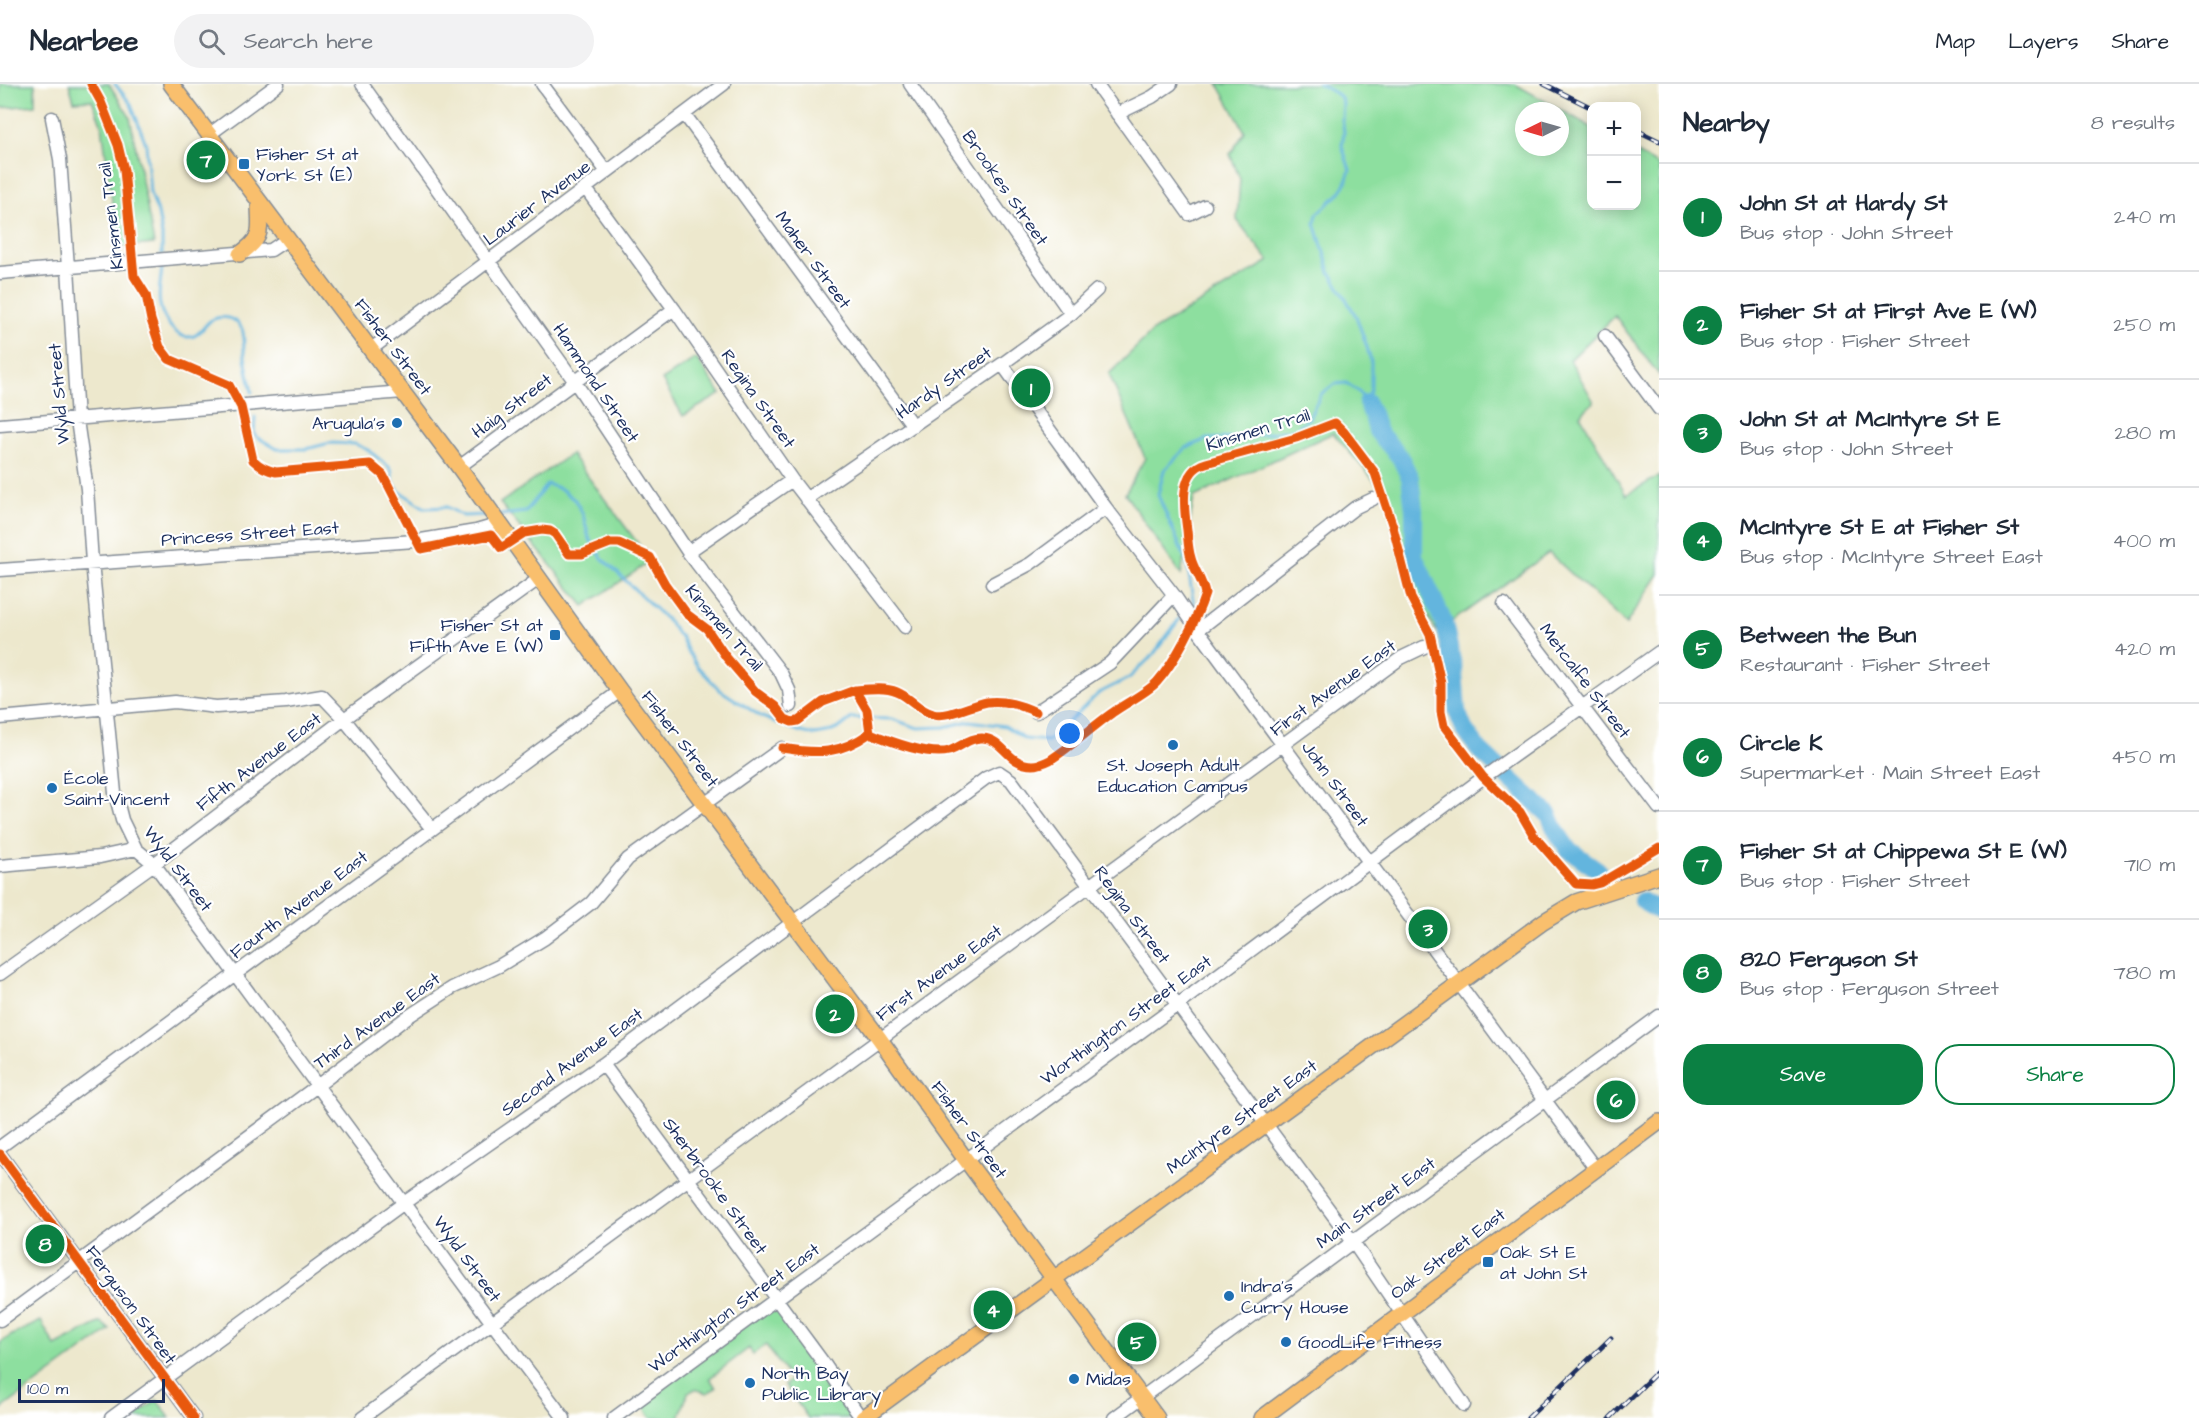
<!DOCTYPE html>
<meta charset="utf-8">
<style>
:root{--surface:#fff;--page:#f2f2f3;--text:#1f2937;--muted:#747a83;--line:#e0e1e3;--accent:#0b8043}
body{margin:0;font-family:"Architects Daughter",sans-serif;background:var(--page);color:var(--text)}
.controls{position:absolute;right:18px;top:18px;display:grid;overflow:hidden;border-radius:12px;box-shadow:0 3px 15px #0003}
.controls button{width:54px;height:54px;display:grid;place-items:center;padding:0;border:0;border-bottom:2px solid var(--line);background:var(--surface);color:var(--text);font:30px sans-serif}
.compass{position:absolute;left:1515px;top:18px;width:54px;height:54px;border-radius:50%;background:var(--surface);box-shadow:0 3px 15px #0003;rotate:265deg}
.scale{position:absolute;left:18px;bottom:15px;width:147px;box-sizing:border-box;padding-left:6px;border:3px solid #1b2f5e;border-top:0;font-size:16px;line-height:21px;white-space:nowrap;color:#1b2f5e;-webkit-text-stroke:4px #fff;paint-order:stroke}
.you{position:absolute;left:1070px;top:650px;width:21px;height:21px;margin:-15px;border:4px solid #fff;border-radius:50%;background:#1a73e8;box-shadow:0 0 0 9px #1a73e833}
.badge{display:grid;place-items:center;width:39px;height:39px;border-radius:50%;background:var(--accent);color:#fff;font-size:20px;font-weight:700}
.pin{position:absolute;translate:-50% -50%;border:3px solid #fff;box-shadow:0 2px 6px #0006}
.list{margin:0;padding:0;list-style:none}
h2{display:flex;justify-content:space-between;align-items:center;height:78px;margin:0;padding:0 24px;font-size:26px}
h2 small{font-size:20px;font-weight:400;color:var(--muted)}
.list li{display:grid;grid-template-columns:39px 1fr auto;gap:18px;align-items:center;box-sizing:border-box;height:108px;padding:0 24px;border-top:2px solid var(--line)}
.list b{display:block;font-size:22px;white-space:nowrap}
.list p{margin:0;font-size:20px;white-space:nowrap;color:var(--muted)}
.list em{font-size:20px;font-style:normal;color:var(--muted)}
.actions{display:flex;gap:12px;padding:18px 24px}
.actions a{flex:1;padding:14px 0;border:2px solid var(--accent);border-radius:24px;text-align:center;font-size:21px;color:var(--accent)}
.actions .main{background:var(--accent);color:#fff}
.icon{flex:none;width:33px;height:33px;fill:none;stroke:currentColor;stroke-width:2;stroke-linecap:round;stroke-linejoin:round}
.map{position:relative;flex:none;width:1659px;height:1334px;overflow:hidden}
header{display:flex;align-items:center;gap:36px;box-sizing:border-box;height:84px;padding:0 30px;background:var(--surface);border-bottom:2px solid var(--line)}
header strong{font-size:28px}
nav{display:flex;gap:33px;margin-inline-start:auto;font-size:21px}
.search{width:420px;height:54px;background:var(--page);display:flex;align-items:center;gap:15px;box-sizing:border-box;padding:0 21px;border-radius:33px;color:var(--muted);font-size:22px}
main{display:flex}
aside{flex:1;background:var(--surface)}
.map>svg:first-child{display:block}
.green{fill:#8ddf9f;stroke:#54877e;stroke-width:1.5;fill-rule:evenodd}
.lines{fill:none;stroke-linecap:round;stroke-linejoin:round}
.stream{stroke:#63b5de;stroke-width:3}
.river{stroke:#63b5de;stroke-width:18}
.minor-casing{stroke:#848c96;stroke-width:15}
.major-casing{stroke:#848c96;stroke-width:18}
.minor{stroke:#fff;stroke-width:12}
.major{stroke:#f9bf6d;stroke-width:15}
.rail-casing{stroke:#1b2f5e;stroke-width:5}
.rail{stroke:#fff;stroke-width:3;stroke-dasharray:9;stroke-linecap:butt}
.cycleway-casing{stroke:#fff;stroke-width:13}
.cycleway{stroke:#e8590c;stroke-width:9}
.poi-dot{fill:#1f6fb2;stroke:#fff;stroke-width:2}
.labels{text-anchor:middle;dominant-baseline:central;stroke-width:4.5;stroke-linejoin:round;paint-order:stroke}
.poi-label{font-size:18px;fill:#1b2f5e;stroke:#fff;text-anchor:start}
.street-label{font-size:18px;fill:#1b2f5e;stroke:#fff}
</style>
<header>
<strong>Nearbee</strong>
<div class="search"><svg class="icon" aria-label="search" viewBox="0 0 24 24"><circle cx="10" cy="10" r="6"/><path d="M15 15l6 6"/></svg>Search here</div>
<nav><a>Map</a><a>Layers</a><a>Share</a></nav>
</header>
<main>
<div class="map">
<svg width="1659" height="1334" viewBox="0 0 1659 1334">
<rect width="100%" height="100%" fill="#fff"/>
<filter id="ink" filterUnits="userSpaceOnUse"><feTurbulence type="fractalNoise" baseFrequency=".0167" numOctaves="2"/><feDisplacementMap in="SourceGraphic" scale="12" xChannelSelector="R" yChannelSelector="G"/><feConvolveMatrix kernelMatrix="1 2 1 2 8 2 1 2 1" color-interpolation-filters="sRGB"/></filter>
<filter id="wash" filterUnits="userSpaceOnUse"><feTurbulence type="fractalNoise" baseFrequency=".008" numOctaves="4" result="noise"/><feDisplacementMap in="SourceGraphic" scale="24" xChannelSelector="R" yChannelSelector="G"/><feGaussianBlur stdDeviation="1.35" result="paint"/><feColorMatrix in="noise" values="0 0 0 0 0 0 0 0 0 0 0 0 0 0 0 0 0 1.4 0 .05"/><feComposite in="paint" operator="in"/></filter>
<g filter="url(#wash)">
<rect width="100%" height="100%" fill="#ede8cd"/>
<!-- green -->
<path class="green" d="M0,0H35V21L0,24Z
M69,0H109L130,33L154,160L118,163L102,42L92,16L74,17Z
M1218,0H1515L1591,43L1592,122H1636L1637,69L1659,82V291L1615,232L1570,276L1594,318L1580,331L1626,411L1659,392V490L1626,540L1549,469L1437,548L1416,513L1391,416L1333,349L1194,413L1181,491L1125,410L1145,374L1109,290L1154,246L1269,177L1237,136L1240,95L1230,70L1245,48ZM1524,27H1560V63H1524Z
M696,274L721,310L683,332L662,296Z
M571,370L651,477L584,522L500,419Z
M776,1214L861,1334H808L785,1301L791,1296L766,1261L753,1270L749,1264L710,1294L716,1304L707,1309L695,1305L688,1309L679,1334H651L639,1316Z
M41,1237L55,1262L101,1238L110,1246L0,1326V1259L12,1251Z
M157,1316L170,1334H133Z"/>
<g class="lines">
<!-- stream -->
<path class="stream" d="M115,0L131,20L146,60L150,109L158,129L162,151V170
M1319,0L1340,12L1343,20L1342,35L1344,48L1342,62L1350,86L1345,101L1338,111L1317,130L1315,139L1330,188L1356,232L1367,263L1371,278V303L1367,319
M162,180C162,194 157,208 160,221C163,235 177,258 194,252C200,250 205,241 210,237C221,230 236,233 242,245C245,252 243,260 244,267C246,281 249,295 252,308
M255,333L254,349L257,353L277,365H306L330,359L355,360L368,366L389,383L392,388V397L399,407L425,424L447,423L463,432L486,431
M501,431L526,428L547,400L561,405L576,417L583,431L589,454L602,474L670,539L677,550L681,553L688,568L698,583L720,606L762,633L801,648L815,651L827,649L839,644L852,634L892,635L918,644L944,643L970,637L1005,642L1025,655L1048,657L1099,609L1129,594L1153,571L1183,530
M1188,526L1194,521L1187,479L1158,411L1164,386L1186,364L1207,355L1239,354L1296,345L1309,334L1321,310L1335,300L1346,299L1358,307L1367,319"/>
<!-- river -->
<path class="river" d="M1367,319L1373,332L1377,347L1400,373L1410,394L1414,426V472L1444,539L1454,586L1457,627L1464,645L1479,666L1549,731L1556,747L1568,765L1598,786
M1642,817L1659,827"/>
</g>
</g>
<g filter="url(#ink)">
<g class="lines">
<defs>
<path id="minor" d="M362,0L575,298L688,468L781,589L789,606L791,622
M542,0L607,88
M910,0L1071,230
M1096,0L1189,130L1205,122
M1117,30L1152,13L1171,0
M685,31L913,342
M52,34L60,75L68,183L77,336L87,405L92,478L115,709L122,736L136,765L154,780L492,1239L564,1334
M210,50L278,0
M586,105L674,225L792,396L905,543
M0,189L271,166L286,156
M1605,252L1659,325
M370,266L724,0
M1002,280L1106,424L1174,511L1198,546L1595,1084
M0,341L403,308
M459,383L674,225
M806,415L1002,280L1071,230L1097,206
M688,468L792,396
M0,486L415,457L476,447L500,440
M992,500L1030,480L1106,424
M1504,520L1659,724
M1198,546L1356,423L1373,415
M1036,628L1110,579L1174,511
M0,634L175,618L216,623L286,618L322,612L344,635L432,745
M0,782L100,773L136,765
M0,890L154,780L344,635L540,494
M603,980L825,1281L861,1334
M0,1063L620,607
M0,1070L194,1334
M0,1236L317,1002L406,934L452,904L499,882L545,854L591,819L628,775L782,664
M111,1334L404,1119L603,980L986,694L999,688L1011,696L1353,1158L1464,1321
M362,1334L1401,574L1424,563
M614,1334L1176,922L1484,693L1659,568
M1114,1334L1659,932"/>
<path id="major" d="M171,0L459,383L620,607L879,954L966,1076L1157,1334
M240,170C265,152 259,147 259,118
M863,1334L1543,838L1576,818L1659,791
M1262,1334L1659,1038"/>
</defs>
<!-- minor casing -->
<use href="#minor" class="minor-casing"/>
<!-- major casing -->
<use href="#major" class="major-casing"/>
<!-- minor -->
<use href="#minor" class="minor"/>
<!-- major -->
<use href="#major" class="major"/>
<defs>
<path id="rail" d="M1544,0L1592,24
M1636,46L1659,57
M1528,1334L1611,1254
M1610,1334L1659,1286"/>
</defs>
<!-- rail casing -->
<use href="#rail" class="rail-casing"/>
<!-- rail -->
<use href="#rail" class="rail"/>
<defs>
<path id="cycleway" d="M91,0L101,18L118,61L124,86L134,192L146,211L151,236L160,263L169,275L229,301L241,323L253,376C260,383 266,386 276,388L370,380L383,391L421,465L491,451L501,464L524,449L542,446L550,447L555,450L569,470H582L610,459H619L650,473L665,500L687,530L707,545L726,573L756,608L775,622L785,635L792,638L798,637L823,618L855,606L867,626L870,649
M855,606C868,605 885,603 897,608C910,613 919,627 933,630C948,634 971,621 987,618C1005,616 1020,621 1036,628
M870,649C889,657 929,672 949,667C961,663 970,653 983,654C1004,655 1007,681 1033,681C1039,681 1044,679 1050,676C1072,662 1091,644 1112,629C1124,620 1148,608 1157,598C1175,578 1197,535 1205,510C1203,497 1194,486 1191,474C1188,465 1188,455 1187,446C1184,424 1178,387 1206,379L1296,354L1335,339L1344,348L1375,389L1393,443L1411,514L1430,550L1441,599V628L1444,642L1483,693L1520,728L1534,752L1576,800L1592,801L1600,799L1659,764
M782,664C818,670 839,671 870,649
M0,1070L194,1334"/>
</defs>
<!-- cycleway casing -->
<use href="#cycleway" class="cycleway-casing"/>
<!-- cycleway -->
<use href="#cycleway" class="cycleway"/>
</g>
</g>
<!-- markers -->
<g class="poi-dot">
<rect x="238" y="74" width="12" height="12" rx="3"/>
<circle cx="397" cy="339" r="6"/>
<rect x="549" y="545" width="12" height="12" rx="3"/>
<circle cx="1173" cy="661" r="6"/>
<circle cx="52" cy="704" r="6"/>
<rect x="1482" y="1172" width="12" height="12" rx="3"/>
<circle cx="1229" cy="1212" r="6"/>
<circle cx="1286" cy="1258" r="6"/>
<circle cx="1074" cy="1295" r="6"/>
<circle cx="750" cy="1299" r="6"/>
</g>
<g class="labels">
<!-- poi labels -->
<g class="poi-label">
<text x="256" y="70">Fisher St at<tspan x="256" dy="21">York St (E)</tspan></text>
<text x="385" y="339" text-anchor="end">Arugula’s</text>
<text x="543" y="541" text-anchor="end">Fisher St at<tspan x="543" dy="21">Fifth Ave E (W)</tspan></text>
<text x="1173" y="681" text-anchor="middle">St. Joseph Adult<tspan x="1173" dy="21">Education Campus</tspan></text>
<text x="64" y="694">École<tspan x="64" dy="21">Saint-Vincent</tspan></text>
<text x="1500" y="1168">Oak St E<tspan x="1500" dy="21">at John St</tspan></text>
<text x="1241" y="1202">Indra's<tspan x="1241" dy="21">Curry House</tspan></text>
<text x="1298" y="1258">GoodLife Fitness</text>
<text x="762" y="1289">North Bay<tspan x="762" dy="21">Public Library</tspan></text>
<text x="1086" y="1295">Midas</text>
</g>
<!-- street labels -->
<g class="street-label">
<text transform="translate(1005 104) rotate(55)">Brookes Street</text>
<text transform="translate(537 119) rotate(-37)">Laurier Avenue</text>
<text transform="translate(111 132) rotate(-97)">Kinsmen Trail</text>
<text transform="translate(813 176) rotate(54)">Maher Street</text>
<text transform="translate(393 263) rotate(53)">Fisher Street</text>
<text transform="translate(596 299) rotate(56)">Hammond Street</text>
<text transform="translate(944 299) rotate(-35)">Hardy Street</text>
<text transform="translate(59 310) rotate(-95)">Wyld Street</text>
<text transform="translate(758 315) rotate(55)">Regina Street</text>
<text transform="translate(512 322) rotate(-37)">Haig Street</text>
<text transform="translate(1258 346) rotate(-17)">Kinsmen Trail</text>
<text transform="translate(250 450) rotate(-4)">Princess Street East</text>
<text transform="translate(724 544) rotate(49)">Kinsmen Trail</text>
<text transform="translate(1585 597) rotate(53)">Metcalfe Street</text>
<text transform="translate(1333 604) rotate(-36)">First Avenue East</text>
<text transform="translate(680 655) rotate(53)">Fisher Street</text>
<text transform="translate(259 678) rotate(-37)">Fifth Avenue East</text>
<text transform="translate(1335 700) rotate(54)">John Street</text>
<text transform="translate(178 785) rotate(53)">Wyld Street</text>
<text transform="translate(299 821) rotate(-37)">Fourth Avenue East</text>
<text transform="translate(1132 831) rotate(54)">Regina Street</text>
<text transform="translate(939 889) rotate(-36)">First Avenue East</text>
<text transform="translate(1126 936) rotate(-36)">Worthington Street East</text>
<text transform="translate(377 937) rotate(-36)">Third Avenue East</text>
<text transform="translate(572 978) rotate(-36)">Second Avenue East</text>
<text transform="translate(1242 1033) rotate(-36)">McIntyre Street East</text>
<text transform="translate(969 1046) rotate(54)">Fisher Street</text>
<text transform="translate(715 1102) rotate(54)">Sherbrooke Street</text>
<text transform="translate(1376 1119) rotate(-36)">Main Street East</text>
<text transform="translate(1448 1170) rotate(-37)">Oak Street East</text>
<text transform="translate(467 1175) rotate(54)">Wyld Street</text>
<text transform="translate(131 1221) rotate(54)">Ferguson Street</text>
<text transform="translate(734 1224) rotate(-36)">Worthington Street East</text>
</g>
</g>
</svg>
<div class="controls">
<button>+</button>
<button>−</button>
</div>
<svg class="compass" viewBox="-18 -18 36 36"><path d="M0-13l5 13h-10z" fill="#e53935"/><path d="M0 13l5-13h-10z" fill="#747a83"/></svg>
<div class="scale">100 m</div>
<div class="you"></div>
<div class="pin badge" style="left:1031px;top:304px">1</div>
<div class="pin badge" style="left:835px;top:930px">2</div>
<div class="pin badge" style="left:1428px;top:845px">3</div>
<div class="pin badge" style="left:993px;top:1226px">4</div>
<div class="pin badge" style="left:1137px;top:1258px">5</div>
<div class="pin badge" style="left:1616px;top:1016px">6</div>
<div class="pin badge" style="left:206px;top:76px">7</div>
<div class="pin badge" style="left:45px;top:1160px">8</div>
</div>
<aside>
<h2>Nearby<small>8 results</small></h2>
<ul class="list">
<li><span class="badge">1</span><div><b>John St at Hardy St</b><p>Bus stop · John Street</p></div><em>240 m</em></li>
<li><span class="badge">2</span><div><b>Fisher St at First Ave E (W)</b><p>Bus stop · Fisher Street</p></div><em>250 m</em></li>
<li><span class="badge">3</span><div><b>John St at McIntyre St E</b><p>Bus stop · John Street</p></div><em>280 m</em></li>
<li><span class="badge">4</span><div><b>McIntyre St E at Fisher St</b><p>Bus stop · McIntyre Street East</p></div><em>400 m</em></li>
<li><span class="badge">5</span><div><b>Between the Bun</b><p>Restaurant · Fisher Street</p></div><em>420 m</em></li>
<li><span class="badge">6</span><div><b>Circle K</b><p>Supermarket · Main Street East</p></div><em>450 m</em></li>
<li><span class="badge">7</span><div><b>Fisher St at Chippewa St E (W)</b><p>Bus stop · Fisher Street</p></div><em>710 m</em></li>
<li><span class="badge">8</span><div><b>820 Ferguson St</b><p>Bus stop · Ferguson Street</p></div><em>780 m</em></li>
</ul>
<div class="actions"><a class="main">Save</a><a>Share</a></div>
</aside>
</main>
